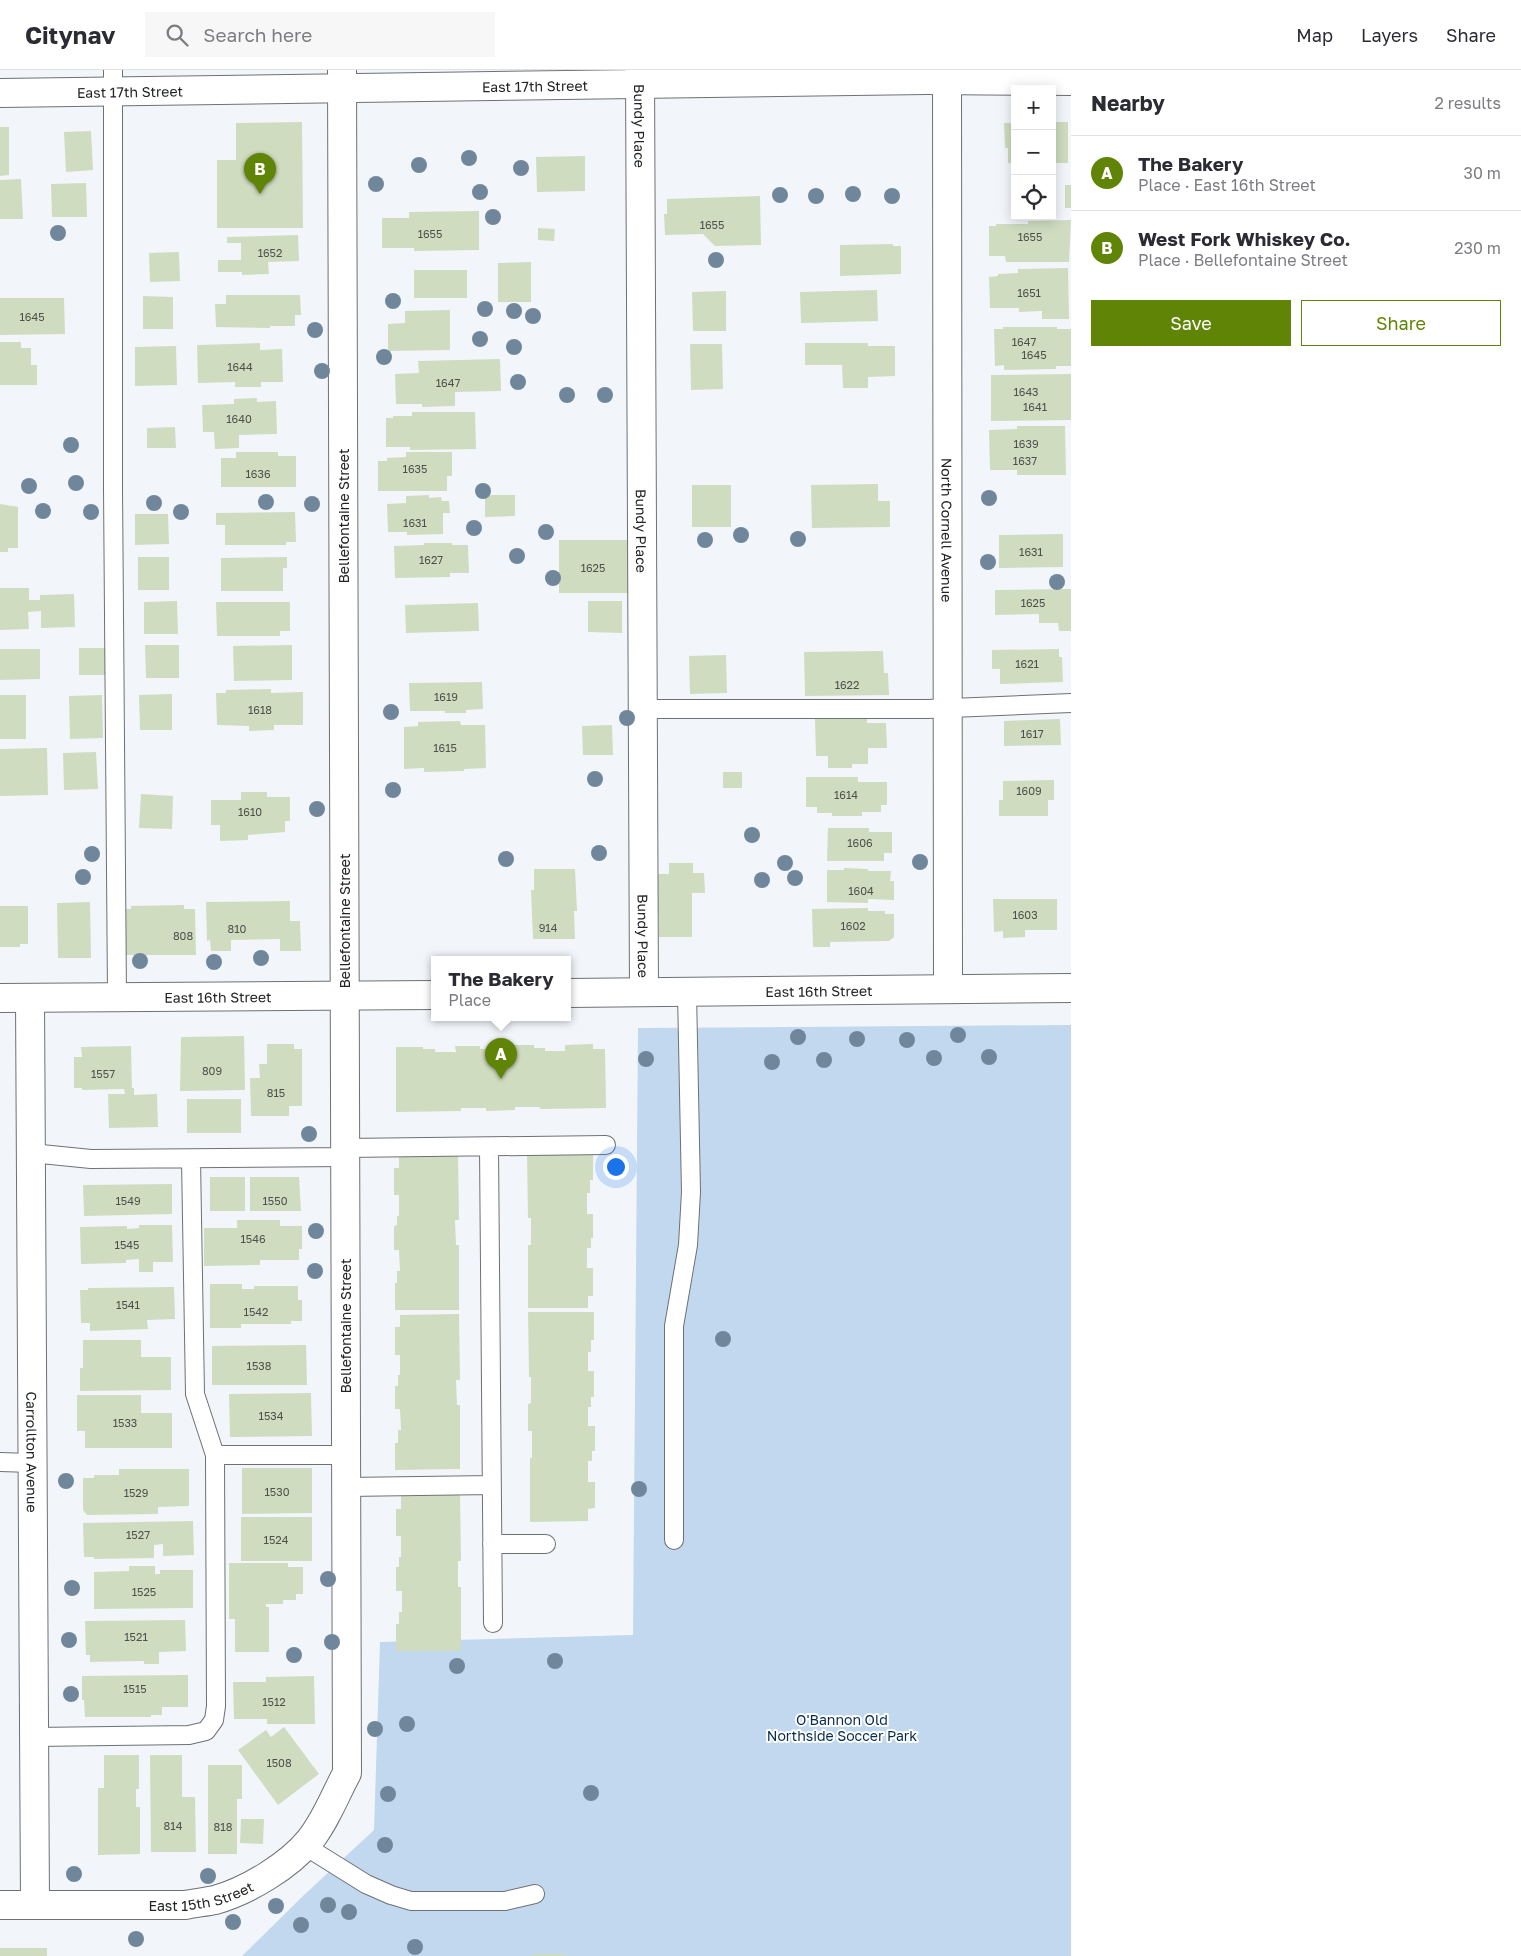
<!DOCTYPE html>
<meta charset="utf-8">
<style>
:root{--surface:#fff;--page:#f7f7f7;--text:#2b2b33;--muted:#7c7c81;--line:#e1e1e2;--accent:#608506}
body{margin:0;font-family:"Golos Text",sans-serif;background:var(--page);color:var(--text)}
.controls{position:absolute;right:15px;top:15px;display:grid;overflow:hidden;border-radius:0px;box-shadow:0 2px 12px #0003}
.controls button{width:45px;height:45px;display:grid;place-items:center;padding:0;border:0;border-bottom:1px solid var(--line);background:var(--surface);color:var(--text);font:25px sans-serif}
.you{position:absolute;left:615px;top:1096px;width:18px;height:18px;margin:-12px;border:4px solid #fff;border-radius:50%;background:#1a73e8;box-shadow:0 0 0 8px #1a73e833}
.badge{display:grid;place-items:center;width:32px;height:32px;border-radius:50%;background:var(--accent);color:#fff;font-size:16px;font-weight:700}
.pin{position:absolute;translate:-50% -41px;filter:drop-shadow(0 1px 2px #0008)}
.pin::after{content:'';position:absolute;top:26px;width:18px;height:15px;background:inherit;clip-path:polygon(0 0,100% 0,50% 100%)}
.popup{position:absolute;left:431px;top:886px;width:140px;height:65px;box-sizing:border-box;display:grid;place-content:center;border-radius:0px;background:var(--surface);filter:drop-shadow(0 1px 4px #0005);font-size:16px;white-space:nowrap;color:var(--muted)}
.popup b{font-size:19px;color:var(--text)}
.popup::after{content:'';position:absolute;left:50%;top:100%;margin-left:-10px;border:10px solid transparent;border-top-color:var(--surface)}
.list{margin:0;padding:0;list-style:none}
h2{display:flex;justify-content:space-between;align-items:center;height:65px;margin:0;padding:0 20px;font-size:21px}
h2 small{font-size:16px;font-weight:400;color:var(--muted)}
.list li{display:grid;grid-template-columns:32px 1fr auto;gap:15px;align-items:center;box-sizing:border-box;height:75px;padding:0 20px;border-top:1px solid var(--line)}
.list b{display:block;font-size:19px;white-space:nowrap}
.list p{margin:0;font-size:16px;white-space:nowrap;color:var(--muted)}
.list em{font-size:16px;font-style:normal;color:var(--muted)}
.actions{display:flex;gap:10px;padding:15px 20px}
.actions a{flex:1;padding:11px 0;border:1px solid var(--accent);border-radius:0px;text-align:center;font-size:18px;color:var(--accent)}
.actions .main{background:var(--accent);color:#fff}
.icon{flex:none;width:28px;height:28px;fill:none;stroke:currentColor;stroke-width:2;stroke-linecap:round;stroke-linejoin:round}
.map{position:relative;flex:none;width:1071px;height:1886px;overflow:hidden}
header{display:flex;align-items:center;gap:30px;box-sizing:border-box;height:70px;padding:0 25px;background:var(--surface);border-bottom:1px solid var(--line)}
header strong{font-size:24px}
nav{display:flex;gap:28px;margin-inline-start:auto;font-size:18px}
.search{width:350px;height:45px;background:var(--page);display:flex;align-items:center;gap:12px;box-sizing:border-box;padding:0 18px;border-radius:0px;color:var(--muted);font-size:19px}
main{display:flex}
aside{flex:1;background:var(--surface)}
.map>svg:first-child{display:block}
.green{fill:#c1d8ee}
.building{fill:#cfdcbf}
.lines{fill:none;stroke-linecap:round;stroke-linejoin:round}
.service-casing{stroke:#6d7175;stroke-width:20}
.minor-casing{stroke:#6d7175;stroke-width:30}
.secondary-casing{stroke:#6d7175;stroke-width:30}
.service{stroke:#fff;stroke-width:18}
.minor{stroke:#fff;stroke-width:28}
.secondary{stroke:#fff;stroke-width:28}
.tree{fill:#70879b}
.labels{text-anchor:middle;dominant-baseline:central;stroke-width:4;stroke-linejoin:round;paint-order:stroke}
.number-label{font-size:11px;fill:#4c514b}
.street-label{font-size:14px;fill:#212324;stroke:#fff}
.park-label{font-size:14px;fill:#052c4c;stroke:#fff}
</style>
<header>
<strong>Citynav</strong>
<div class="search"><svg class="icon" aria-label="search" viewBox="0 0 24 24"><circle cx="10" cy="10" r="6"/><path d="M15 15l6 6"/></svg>Search here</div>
<nav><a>Map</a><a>Layers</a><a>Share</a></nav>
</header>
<main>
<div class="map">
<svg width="1071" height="1886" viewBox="0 0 1071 1886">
<rect width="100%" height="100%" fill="#f2f6fb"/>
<!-- green -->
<path class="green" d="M1071,955V1886H242L304,1825L374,1760L380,1572L633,1565L638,958Z"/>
<!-- building -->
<path class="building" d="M302,52L303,158H217V90H236V53Z
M1052,52H1068V93H1052Z
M1004,53H1015V93H1008V78H1005Z
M0,57H9V105L0,106Z
M91,61L93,100L66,102L64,62Z
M585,86V121L537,122L536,87Z
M21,109L23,149H0V110Z
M86,113L87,147H52L51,114Z
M1065,115H1071V138H1065Z
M760,126L761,175L715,176L703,164L665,165L664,144H667V129Z
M479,141V180L414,181V178H382V148H409V142Z
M1071,150L1069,192H1006L1005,186H989V156H996V154H1028V151Z
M538,158L555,159L554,171L538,170Z
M298,165L299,191L268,192L269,204L242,205V202H218V190H241V173H227V167Z
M893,174V176H901V204L840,206V175Z
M179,182L180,211L150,212L149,183Z
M531,192V232H498V193Z
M1068,198L1069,249H1042V241L1019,242V238H990L989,207L998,206V204L1018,203V199Z
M414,200H467V228H414Z
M877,220L878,251L801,253L800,222Z
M726,221V261H693L692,222Z
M226,225H300L301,245H295V256H270V258L216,257L215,234H226Z
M143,226L173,227V259H143Z
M0,228H64L65,264L0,265Z
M450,240V280L388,281V254L405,253V241Z
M1003,257H1057V259H1071V296H1056V299L1004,300V295L995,296L994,259H1003Z
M0,272H21V278H31V295H37V315H0Z
M260,273V280L282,279L283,312H261V317H235V312L198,313L197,275Z
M805,273H868V276H895V306L868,307V318H843L842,295H805Z
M690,274H722L723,319L691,320Z
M176,276L177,315L135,316V277Z
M500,289L501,321L455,322V336L422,337V334H396L395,304L419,303L418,291Z
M1071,304V350L991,351V305Z
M257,328V332L276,331L277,364L239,365V378L215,379L214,362H203L202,335L234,334V329Z
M412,342H475L476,379L410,380V377H386V348H393V346H412Z
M1017,356H1065L1066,405H1017V400H990L989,360L1017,359Z
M175,357L176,378H147V358Z
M236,382H278V386H296V417H221V388H236Z
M406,382H452V406H447V421H378V391H387V388L406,387Z
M878,414V431H890V457L812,458L811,415Z
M692,415H731V457H692Z
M429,425V428L441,427L442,431H449L450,443H443V464L407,465V462H388L387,434L406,433V426Z
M485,425H515V446L485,447Z
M0,434L18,437V478H8V482H0Z
M295,442L296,472H286V475H225V455H216V443Z
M135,444H168L169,474L135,475Z
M1063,464V497L999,498V465Z
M559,470H628V523H559Z
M424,473H452V475H468L469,503H450V507L395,508L394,476L424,475Z
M138,487H169V520H138Z
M287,487V498H283V521H221V488Z
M0,518H29V530H40V525L74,524L75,557L41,558V541L28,542L29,559L0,560Z
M1071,519V561H1059L1058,553H1039V544L995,545V520Z
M177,531L178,564H144V532Z
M588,531H622V563L588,562Z
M216,532H290V561H280V566H217Z
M478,533L479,561L406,563L405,535Z
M145,575H179V608H146Z
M292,575V610L234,611L233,576Z
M79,578H109V605H79Z
M0,579H40V609L0,610Z
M1059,579V587H1062L1063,612L1000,614V599H992V580Z
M883,581L884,603H888L889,625L805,626L804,582Z
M726,585L727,623L690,624L689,586Z
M482,612L483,639L466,640V643H445V641H410L409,613Z
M271,619V623L303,622V655H274V660L249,661V656L217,655L216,623H226V620Z
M172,624V660H140L139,625Z
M0,625H26V669H0Z
M102,625L103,668L70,669L69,626Z
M827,647H867V653H886L887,678H868V694H852V698H828V686H816L815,649H827Z
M1060,649L1061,675L1004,676V651Z
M460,651L461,655H485L486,698L464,699V701L424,702V698L404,699V657L418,656V652Z
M612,655L613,685H583L582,656Z
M47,678L48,725L0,726V679Z
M96,682L98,719L64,720L63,683Z
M723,702H742V718H723Z
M806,707H858V712H887V735H881V742H862V746H832V743H817V737H806Z
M1054,710V730H1048V746H999V730H1003V711Z
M241,722H267V727H290V751H285V762L248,765V770L220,771V755H211V730H241Z
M141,724L173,726L172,759L139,758Z
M828,758H869V762H892V783H884V791H827Z
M669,793H693V803H704L705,823H692V867H659V844H656V804H669Z
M844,798L868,799V801H891L890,811H894V830L868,829V833L827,832V800H844Z
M534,799H575L577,841H574L575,869H533L531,820H534Z
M993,829H1057V860H1025V867L1003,868V861L994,862Z
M290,831V851H300L301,881H280V869L231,870V881H211L210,870L207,871L206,832Z
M90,832L91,888H58L57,833Z
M184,835V839H195L196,885H124L123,839H131V836Z
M0,836H28V874H20V877H0Z
M868,838V841H885V844H894V867L889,871L830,872V877H813L812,839Z
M244,966L245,1020L180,1021L181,967Z
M267,974H294V979H302V1036H289V1046H251L250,1008H260L259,994H267Z
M593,974V979H605L606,1038L540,1039V1037H515V1040L486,1041V1038H461V1041L396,1042V977H423V979H435V982H456L455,976H480V979H490V982L511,981V975H534V978H545V981H565V975Z
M131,976L132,1018H134V1025L157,1024L158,1057L109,1058L108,1024H125L124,1019L82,1020V1018H74V987H82L81,977Z
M187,1029H241V1063H187Z
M527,1083H593V1110H590V1123H587V1144H593V1168H591V1178H587V1198H593V1226H588V1238H528V1175H531V1148H528Z
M458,1084L459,1150H455L456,1175H459V1240H395V1213H397V1201H400L399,1180H394V1156L397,1155V1146H399V1125H394V1098H399V1085Z
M210,1107H245V1141H210Z
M250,1107H299L301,1141H250Z
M172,1114V1144L84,1146L83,1115Z
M237,1150H280V1156H302V1179H299V1190H260V1195L204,1196V1158H237Z
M139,1155H172L173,1192H153V1202H139V1189L126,1190V1193L81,1194L80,1157L127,1156V1159L139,1158Z
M210,1214H242V1219H254V1216H298V1230H302V1251H291V1254H241V1258H210Z
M174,1217L175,1249L147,1250L148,1259L90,1261V1253H81L80,1220H88V1218Z
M528,1242H594V1270H591V1282H588V1301H594V1327H591V1337H588V1356H595V1381H592V1391H588V1412H595V1438L588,1439V1451L530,1452V1388H532V1361H528V1334L531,1333V1307H529Z
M459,1244L460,1310H456L457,1335H460V1399L395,1400V1373H398V1360H401L400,1339H395V1316H398V1305H400V1285H395V1257H400V1245Z
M83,1270H141V1287H171V1320L80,1321V1298H83Z
M306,1275L307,1315H212V1276Z
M311,1323L312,1366L230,1367L229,1324Z
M77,1325H141V1343H172V1378H85V1361H77Z
M242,1398H312V1443L242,1444Z
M119,1399H189V1436L158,1437V1444L87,1445L83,1440V1408H94V1405H119Z
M460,1425L461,1491H458V1517H461V1581H396V1554H399V1542H402V1521H396V1497H399V1487H401V1466H396V1439H401V1426Z
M241,1447H312V1491H241Z
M193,1451L194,1485L163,1486V1474L154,1475V1488L94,1489V1487H84L83,1453Z
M229,1493H288V1497H303V1524H296V1530H283V1534H266V1537H269V1582H235V1549H229Z
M129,1496H155V1504H160V1500H193V1538L94,1539V1502L129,1501Z
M185,1550L186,1581L159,1582V1594H144V1591L90,1592V1585H86L85,1551Z
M188,1605V1637H162V1645H151V1647H85L84,1630H82V1606Z
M314,1606L315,1654H267V1649H234L233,1612H266V1607Z
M284,1657L319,1704L278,1735L238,1680L266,1660L271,1667Z
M104,1685H139V1719H136V1737H140V1784L98,1785V1718H104Z
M150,1685H182V1727H195L196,1782H151Z
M208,1695H242V1729H237V1784H208Z
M241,1749H264L263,1774L240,1773Z
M0,1878H47V1886H0Z
M533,1884H566V1886H533Z"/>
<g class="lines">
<defs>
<path id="service" d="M113,0V417L117,927
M643,639H927L1071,633
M489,1077L493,1553
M345,1078L606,1075
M31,1083L91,1089L345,1087
M215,1385H346
M0,1392L32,1393
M346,1417L492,1415
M674,1470V1256L688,1175L691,1122L687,922
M492,1474H546
M34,1667L189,1665L206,1661L214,1650L216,1636L215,1385L195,1324L191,1089
M305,1776L366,1814L391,1825L411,1831H505L535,1824"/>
<g id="minor">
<path id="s1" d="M640,0L644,922"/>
<path id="s2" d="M947,0L948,919"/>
<path id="s3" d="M0,23L926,10L1071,11"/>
<path id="s4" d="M30,928L35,1835"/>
<path id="s5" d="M0,1835H185C195,1833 205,1832 215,1830C247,1821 289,1796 310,1770C326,1750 335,1725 347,1703L342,0"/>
</g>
<g id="secondary">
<path id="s6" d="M567,923L1071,918"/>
<path id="s7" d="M0,928L435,925"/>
</g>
</defs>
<!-- service casing -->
<use href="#service" class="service-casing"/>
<!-- minor casing -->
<use href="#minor" class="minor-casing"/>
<!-- secondary casing -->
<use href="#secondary" class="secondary-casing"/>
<!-- service -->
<use href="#service" class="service"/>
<!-- minor -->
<use href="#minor" class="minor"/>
<!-- secondary -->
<use href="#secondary" class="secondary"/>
</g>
<!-- trees -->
<g class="tree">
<circle cx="469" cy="88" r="8"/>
<circle cx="419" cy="95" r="8"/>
<circle cx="521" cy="98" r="8"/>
<circle cx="376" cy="114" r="8"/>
<circle cx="480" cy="122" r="8"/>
<circle cx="853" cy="124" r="8"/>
<circle cx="780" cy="125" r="8"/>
<circle cx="816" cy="126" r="8"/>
<circle cx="892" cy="126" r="8"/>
<circle cx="493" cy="147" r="8"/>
<circle cx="58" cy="163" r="8"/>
<circle cx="716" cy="190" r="8"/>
<circle cx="393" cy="231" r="8"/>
<circle cx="485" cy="239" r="8"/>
<circle cx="514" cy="241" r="8"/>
<circle cx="533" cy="246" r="8"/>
<circle cx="315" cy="260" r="8"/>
<circle cx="480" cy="269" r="8"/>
<circle cx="514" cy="277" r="8"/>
<circle cx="384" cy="287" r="8"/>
<circle cx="322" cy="301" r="8"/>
<circle cx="518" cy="312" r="8"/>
<circle cx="567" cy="325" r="8"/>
<circle cx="605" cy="325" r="8"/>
<circle cx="71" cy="375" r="8"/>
<circle cx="76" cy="413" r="8"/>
<circle cx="29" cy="416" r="8"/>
<circle cx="483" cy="421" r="8"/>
<circle cx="989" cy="428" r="8"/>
<circle cx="266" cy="432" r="8"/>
<circle cx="154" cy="433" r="8"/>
<circle cx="312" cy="434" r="8"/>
<circle cx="43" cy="441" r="8"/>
<circle cx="91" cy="442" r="8"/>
<circle cx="181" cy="442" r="8"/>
<circle cx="474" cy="458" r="8"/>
<circle cx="546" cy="462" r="8"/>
<circle cx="741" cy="465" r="8"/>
<circle cx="798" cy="469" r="8"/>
<circle cx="705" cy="470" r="8"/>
<circle cx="517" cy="486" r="8"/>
<circle cx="988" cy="492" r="8"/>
<circle cx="553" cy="508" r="8"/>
<circle cx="1057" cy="512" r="8"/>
<circle cx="391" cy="642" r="8"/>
<circle cx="627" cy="648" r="8"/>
<circle cx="595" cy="709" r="8"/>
<circle cx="393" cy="720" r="8"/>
<circle cx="317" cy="739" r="8"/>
<circle cx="752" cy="765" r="8"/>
<circle cx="599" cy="783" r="8"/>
<circle cx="92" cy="784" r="8"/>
<circle cx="506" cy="789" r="8"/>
<circle cx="920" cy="792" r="8"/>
<circle cx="785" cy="793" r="8"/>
<circle cx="83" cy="807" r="8"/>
<circle cx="795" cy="808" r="8"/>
<circle cx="762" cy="810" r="8"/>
<circle cx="261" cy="888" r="8"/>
<circle cx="140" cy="891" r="8"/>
<circle cx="214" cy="892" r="8"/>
<circle cx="958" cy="965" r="8"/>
<circle cx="798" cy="967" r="8"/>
<circle cx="857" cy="969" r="8"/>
<circle cx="907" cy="970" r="8"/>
<circle cx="989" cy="987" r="8"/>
<circle cx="934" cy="988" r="8"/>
<circle cx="646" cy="989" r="8"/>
<circle cx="824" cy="990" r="8"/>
<circle cx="772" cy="992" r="8"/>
<circle cx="309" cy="1064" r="8"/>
<circle cx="316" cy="1161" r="8"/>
<circle cx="315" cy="1201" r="8"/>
<circle cx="723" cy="1269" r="8"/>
<circle cx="66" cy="1411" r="8"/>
<circle cx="639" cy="1419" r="8"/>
<circle cx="328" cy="1509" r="8"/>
<circle cx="72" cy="1518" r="8"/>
<circle cx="69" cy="1570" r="8"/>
<circle cx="332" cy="1572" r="8"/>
<circle cx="294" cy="1585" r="8"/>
<circle cx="555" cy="1591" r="8"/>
<circle cx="457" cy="1596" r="8"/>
<circle cx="71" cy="1624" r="8"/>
<circle cx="407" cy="1654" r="8"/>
<circle cx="375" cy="1659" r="8"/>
<circle cx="591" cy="1723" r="8"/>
<circle cx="388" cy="1724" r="8"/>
<circle cx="385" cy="1775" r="8"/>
<circle cx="74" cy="1804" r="8"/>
<circle cx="208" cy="1806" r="8"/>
<circle cx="328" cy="1835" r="8"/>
<circle cx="276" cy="1836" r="8"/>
<circle cx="349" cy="1842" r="8"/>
<circle cx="233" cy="1852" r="8"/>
<circle cx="301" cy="1855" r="8"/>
<circle cx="136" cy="1869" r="8"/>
<circle cx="415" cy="1877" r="8"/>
</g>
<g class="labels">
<!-- number labels -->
<g class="number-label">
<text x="712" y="154">1655</text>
<text x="430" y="163">1655</text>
<text x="1030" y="166">1655</text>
<text x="270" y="182">1652</text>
<text x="1029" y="222">1651</text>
<text x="32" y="246">1645</text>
<text x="1024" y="271">1647</text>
<text x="1034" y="284">1645</text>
<text x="240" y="296">1644</text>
<text x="448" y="312">1647</text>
<text x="1026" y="321">1643</text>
<text x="1035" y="336">1641</text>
<text x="239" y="348">1640</text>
<text x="1026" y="373">1639</text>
<text x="1025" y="390">1637</text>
<text x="415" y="398">1635</text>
<text x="258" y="403">1636</text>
<text x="415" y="452">1631</text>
<text x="1031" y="481">1631</text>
<text x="431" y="489">1627</text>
<text x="593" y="497">1625</text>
<text x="1033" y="532">1625</text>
<text x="1027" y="593">1621</text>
<text x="847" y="614">1622</text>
<text x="446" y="626">1619</text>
<text x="260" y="639">1618</text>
<text x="1032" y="663">1617</text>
<text x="445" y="677">1615</text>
<text x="1029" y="720">1609</text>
<text x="846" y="724">1614</text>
<text x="250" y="741">1610</text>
<text x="860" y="772">1606</text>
<text x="861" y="820">1604</text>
<text x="1025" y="844">1603</text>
<text x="853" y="855">1602</text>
<text x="548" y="857">914</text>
<text x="237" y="858">810</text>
<text x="183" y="865">808</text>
<text x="212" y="1000">809</text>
<text x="103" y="1003">1557</text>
<text x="276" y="1022">815</text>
<text x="128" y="1130">1549</text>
<text x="275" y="1130">1550</text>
<text x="253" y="1168">1546</text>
<text x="127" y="1174">1545</text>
<text x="128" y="1234">1541</text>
<text x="256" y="1241">1542</text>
<text x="259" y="1295">1538</text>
<text x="271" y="1345">1534</text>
<text x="125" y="1352">1533</text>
<text x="277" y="1421">1530</text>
<text x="136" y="1422">1529</text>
<text x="138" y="1464">1527</text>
<text x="276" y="1469">1524</text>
<text x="144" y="1521">1525</text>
<text x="136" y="1566">1521</text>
<text x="135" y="1618">1515</text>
<text x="274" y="1631">1512</text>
<text x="279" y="1692">1508</text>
<text x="173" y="1755">814</text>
<text x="223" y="1756">818</text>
</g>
<!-- street labels -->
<g class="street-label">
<text stroke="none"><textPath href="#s3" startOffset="535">East 17th Street</textPath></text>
<text stroke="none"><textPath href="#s3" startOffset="130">East 17th Street</textPath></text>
<text stroke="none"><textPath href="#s1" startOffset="56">Bundy Place</textPath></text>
<text transform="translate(343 446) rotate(-90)">Bellefontaine Street</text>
<text stroke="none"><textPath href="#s2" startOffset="460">North Cornell Avenue</textPath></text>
<text stroke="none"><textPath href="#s1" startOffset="461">Bundy Place</textPath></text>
<text transform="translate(344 851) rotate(-90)">Bellefontaine Street</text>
<text stroke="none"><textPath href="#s1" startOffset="866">Bundy Place</textPath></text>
<text stroke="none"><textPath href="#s6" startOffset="252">East 16th Street</textPath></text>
<text stroke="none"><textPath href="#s7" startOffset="218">East 16th Street</textPath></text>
<text transform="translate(345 1256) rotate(-90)">Bellefontaine Street</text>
<text stroke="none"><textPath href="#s4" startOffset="454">Carrollton Avenue</textPath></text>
<text stroke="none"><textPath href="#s5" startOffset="202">East 15th Street</textPath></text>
</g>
<!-- park labels -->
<g class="park-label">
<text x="842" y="1649">O'Bannon Old<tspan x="842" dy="16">Northside Soccer Park</tspan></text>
</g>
</g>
</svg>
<div class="controls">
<button>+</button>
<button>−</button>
<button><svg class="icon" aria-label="locate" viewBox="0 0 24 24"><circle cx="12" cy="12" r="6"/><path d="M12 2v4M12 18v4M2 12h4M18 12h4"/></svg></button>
</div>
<div class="you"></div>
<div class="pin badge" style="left:501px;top:1009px">A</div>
<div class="popup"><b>The Bakery</b>Place</div>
<div class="pin badge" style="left:260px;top:124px">B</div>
</div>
<aside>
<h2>Nearby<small>2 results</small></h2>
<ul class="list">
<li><span class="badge">A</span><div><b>The Bakery</b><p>Place · East 16th Street</p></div><em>30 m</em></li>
<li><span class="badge">B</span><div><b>West Fork Whiskey Co.</b><p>Place · Bellefontaine Street</p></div><em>230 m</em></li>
</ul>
<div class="actions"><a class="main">Save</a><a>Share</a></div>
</aside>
</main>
